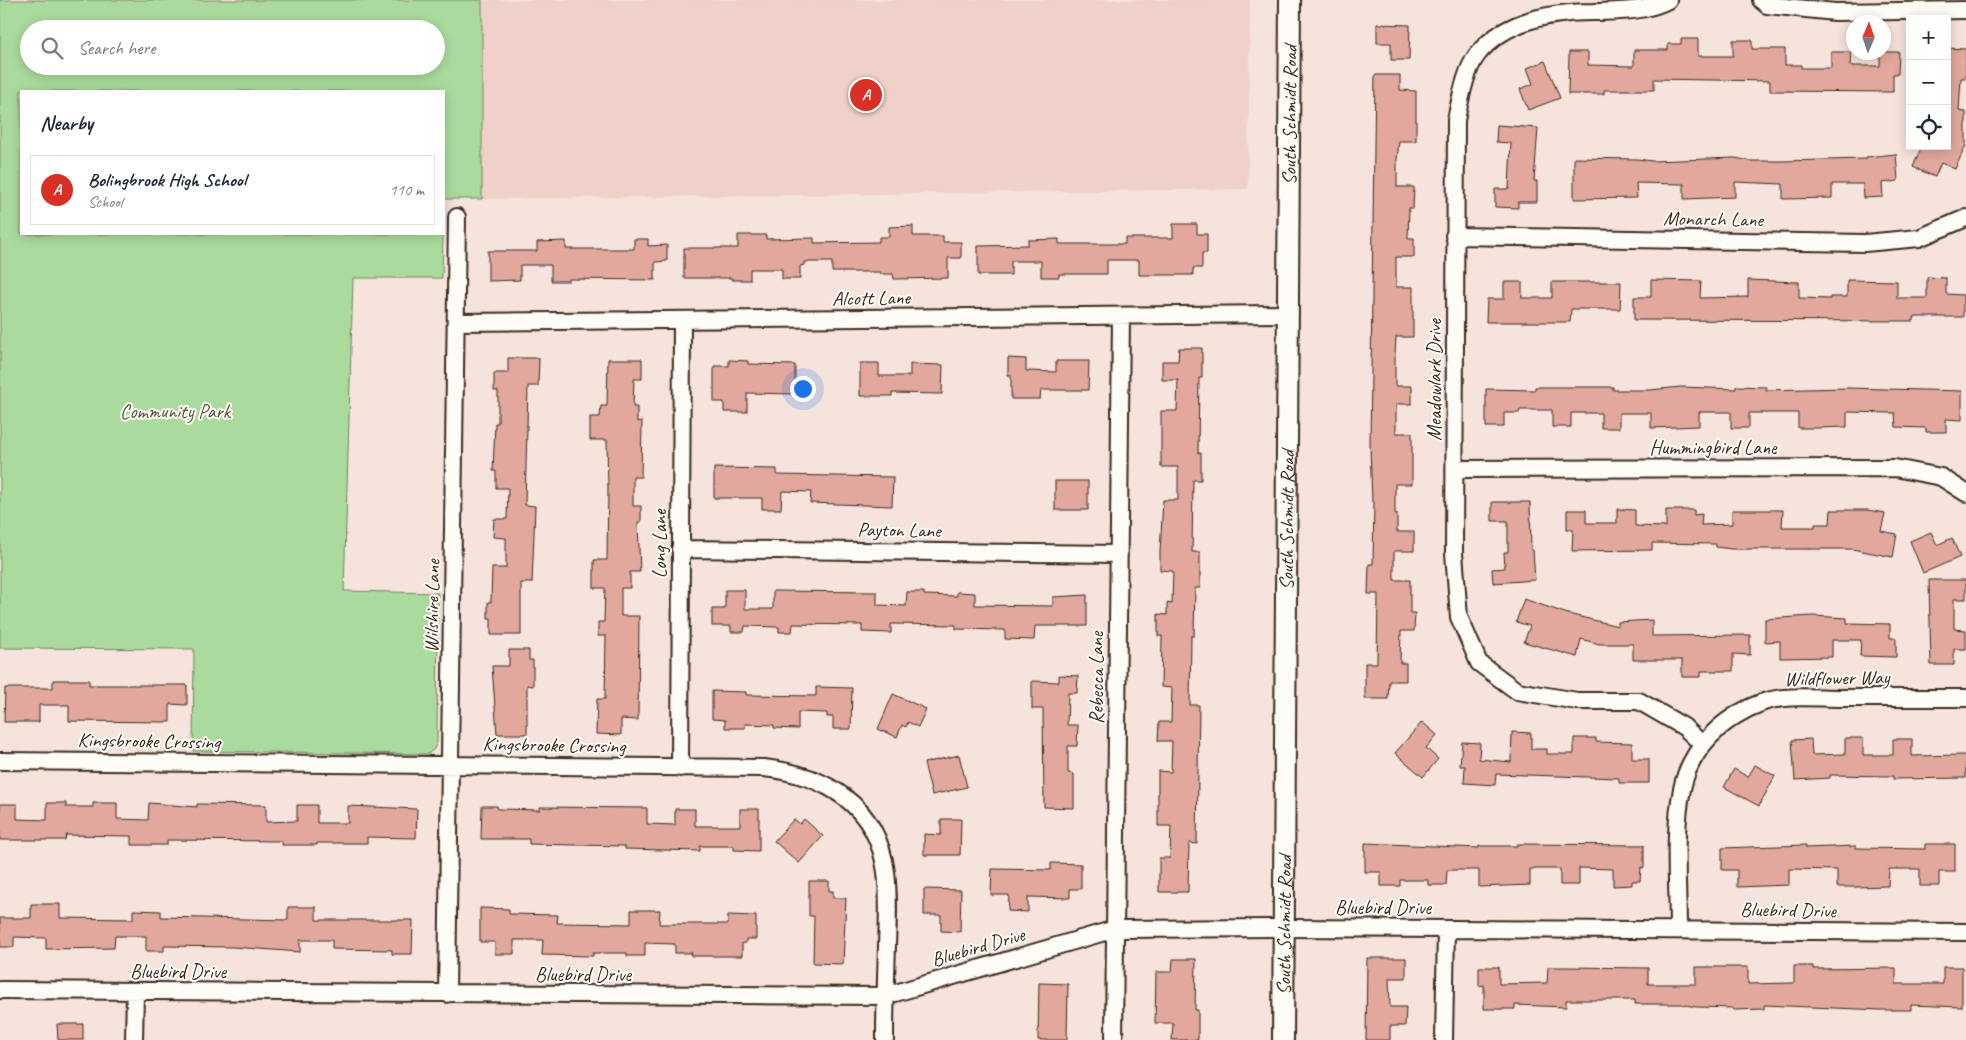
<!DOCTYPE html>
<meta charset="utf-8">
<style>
:root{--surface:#fff;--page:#f6f6f7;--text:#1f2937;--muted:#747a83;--line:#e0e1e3;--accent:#d93025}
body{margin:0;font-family:Caveat,sans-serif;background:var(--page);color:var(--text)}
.controls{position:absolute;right:15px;top:15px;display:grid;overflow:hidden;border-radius:0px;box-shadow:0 2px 12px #0003}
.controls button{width:45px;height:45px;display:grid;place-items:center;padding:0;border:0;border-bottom:1px solid var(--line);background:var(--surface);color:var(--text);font:25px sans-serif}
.compass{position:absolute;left:1846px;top:15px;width:45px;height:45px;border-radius:50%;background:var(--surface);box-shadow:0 2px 12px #0003;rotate:2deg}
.you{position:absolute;left:802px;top:388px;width:18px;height:18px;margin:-12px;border:4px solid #fff;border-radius:50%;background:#1a73e8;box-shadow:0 0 0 8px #1a73e833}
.badge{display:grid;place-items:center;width:32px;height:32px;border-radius:50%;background:var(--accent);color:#fff;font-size:16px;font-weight:700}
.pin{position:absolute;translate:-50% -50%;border:2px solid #fff;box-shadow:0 1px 5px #0006}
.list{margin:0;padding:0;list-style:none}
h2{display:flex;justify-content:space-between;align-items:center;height:65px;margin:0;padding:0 20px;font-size:21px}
h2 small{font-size:16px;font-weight:400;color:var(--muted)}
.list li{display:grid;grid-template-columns:32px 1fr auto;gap:15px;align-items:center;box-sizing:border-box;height:70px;margin:0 10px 10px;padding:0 10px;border:1px solid var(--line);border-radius:0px}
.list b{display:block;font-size:19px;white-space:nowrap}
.list p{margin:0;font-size:16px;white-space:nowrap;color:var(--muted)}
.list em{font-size:16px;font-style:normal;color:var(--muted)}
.icon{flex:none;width:28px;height:28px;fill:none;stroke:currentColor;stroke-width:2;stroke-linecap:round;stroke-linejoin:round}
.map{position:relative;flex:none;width:1966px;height:1040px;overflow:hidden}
.search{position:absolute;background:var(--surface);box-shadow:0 2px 12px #0003;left:20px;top:20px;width:425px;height:55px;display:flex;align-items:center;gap:12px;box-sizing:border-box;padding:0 18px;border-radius:28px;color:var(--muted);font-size:19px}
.panel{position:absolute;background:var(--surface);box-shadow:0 2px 12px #0003;left:20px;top:90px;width:425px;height:145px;border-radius:0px}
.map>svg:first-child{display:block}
.built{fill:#efd1c9}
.green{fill:#aadb9c;stroke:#72825d;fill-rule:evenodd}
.building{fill:#e2a89d;stroke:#3b2a1e}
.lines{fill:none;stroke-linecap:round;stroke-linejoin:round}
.minor-casing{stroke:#3b2a1e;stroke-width:20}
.tertiary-casing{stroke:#3b2a1e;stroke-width:24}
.minor{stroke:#fdfcf7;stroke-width:16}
.tertiary{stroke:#fdfcf7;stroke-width:20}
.labels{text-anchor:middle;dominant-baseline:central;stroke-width:4;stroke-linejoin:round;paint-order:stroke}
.street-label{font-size:20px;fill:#3b2a1e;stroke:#fdfcf7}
.park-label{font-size:20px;fill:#57563e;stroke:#fdfcf7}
</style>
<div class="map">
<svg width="1966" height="1040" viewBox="0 0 1966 1040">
<rect width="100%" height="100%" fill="#f5e3dc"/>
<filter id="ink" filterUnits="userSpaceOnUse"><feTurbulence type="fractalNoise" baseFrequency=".02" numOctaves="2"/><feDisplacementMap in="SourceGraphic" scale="10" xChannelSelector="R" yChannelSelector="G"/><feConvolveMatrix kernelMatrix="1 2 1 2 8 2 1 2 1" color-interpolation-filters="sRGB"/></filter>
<g filter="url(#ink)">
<!-- built -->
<path class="built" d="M482,0H1250L1248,189L482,199Z"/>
<!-- green -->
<path class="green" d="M0,0H482V199H444V91H21V234H443L442,278H353L344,591L438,593L437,742L434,749L428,754L193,751L194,649L0,648ZM29,29H436V66H29Z"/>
<!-- building -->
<path class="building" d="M1377,24L1410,25L1409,60H1391V43H1377Z
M1681,39H1698V56H1733V40H1752V49H1785V65H1801V68H1831V52H1851L1850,66H1880V52H1899L1898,74H1893V92L1770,91V81L1654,79V90H1604V94H1568L1569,52H1588V65L1634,66V50H1668V44H1681Z
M1947,48L1966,49V78H1961L1959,111L1966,112V145L1955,169L1941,163L1935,177L1913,167L1922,146H1947Z
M1545,61L1560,98L1528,110L1520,89L1533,84L1527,68Z
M1375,75H1400V90L1416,91V141H1399L1397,159V187H1414L1413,208H1409L1408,238H1414V257H1396V287H1413V337H1396L1395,355V386H1412V404H1396V433H1412V484H1395V514H1397V532H1414V551H1394V580H1410V613H1415L1414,631H1401L1400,663H1406V681H1389L1388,699H1365V663H1377L1378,594H1368L1369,564H1373L1374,502H1372L1370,446Z
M1497,125L1538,128L1534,181H1537V202H1518V208L1495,207V189H1509L1511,143L1496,142Z
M1896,154L1898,181L1882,183L1883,197L1864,198L1863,184H1832V198L1783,199V184L1735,182V197L1684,199V184L1636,183L1637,198L1574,199V158L1637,159L1652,161L1735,158L1751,161H1782L1866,159V157Z
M1173,224H1197V234H1207V253H1202V268H1193V275H1139V260H1107V274H1059V277H1041V261H1011V275H978V246L1028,245V240L1059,239V244H1125V238H1173Z
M913,226V236H943V242H961V258H948V278L894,279L893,274H880V272H832V262H804V265L800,266V279H782V269H750V280H732V278H684V248H738V235H766V239L814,238V243L879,242V237H889V227Z
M634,239H648V246L667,245V261L655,262V280L569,279V281H551V265H520V280L488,281V251H537V242L566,241V249H634Z
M1927,277L1946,278V294L1963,295V317H1914V321L1634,320V297H1651V280L1701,281L1700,298L1748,297V280L1799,282V298L1830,299V297H1847V280L1897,281V298H1927Z
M1504,282H1522V298H1552V282H1621L1620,309H1571L1570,322H1486L1487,299H1504Z
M1179,348H1202V378H1199L1198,453H1201V480H1193L1192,552H1200V588H1195L1194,636H1191L1190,705H1199L1197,844L1189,843L1188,892H1159V858H1170L1171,826H1158V771L1171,772L1172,741H1158L1159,722H1171L1172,688L1161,687L1162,636H1158V614L1167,615V603L1172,604L1173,571L1160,570V552L1163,500H1178V467H1161V411H1177L1178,380H1162V361H1178Z
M508,358H539L538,386H528L525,505L535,506L534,534L532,583H521V635H491V618H488V602H491L492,568H506V538L493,537L494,519H507L508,488H496V471H493L495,423H498V391H494V373H508Z
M1008,358L1026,359V371L1056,372V361H1089L1088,390H1041L1040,399H1011V375H1008Z
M608,359H642V379H634L633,407H637V422L642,421L641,477H633V506H641V522H638L640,572H630V588H621V616H639L638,720L621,719V735L596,734L597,699H605L606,636H598V622H604L605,588H594V560H607L608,488L607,440H590V417H600L601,406H607Z
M729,360L748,361V364L795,365V394L747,393V412H724V402H714V366H729Z
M860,363H879V376H910V364L943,365L942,394L892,393V396H860Z
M1736,386L1766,387V390L1847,388L1962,391V420L1946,419V432H1926V428L1896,427L1895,413L1847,412V427L1816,428H1798V413H1749V428H1731V412H1699V426L1651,428V413H1619V428H1601V413H1571V427H1552V410H1520L1519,413H1504V427H1486V389L1535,390V387H1613V390H1650L1681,387L1736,389Z
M714,468L777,469V475L893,477L892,506L810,503L811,492L782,491L781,509H762V498H714Z
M1055,481H1088V510H1055Z
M1492,502H1530L1531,550H1533L1535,580L1493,583L1492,569L1505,568L1504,552H1508V521H1492Z
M1617,509L1635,510V526L1666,527V510H1694V515L1702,514L1701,525L1732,524V510H1783L1782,527H1815V524H1830L1831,510H1867L1885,513L1881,531L1897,534L1893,557L1852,549H1731L1716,547V544L1652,543V550L1572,551L1573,529H1567V510H1586V523H1617Z
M1931,532L1937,545L1952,538L1960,557L1923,573L1910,541Z
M1929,580H1966V599H1954V629L1966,630V649H1954V665H1931Z
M725,590H745V609H773V591L877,592V605L906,606L907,592H924V595L957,596V592L975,593V605L1053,606V597L1087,595V626H1035L1034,640L1005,639V630L956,629V625L891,624V633L862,632V625L793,624L792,632H779V627L745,626L744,632H731V626H712V609H725Z
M1524,599L1568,614L1618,626V622L1652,620V636L1750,635V655L1733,654V671H1701V677H1682V660H1633V644H1599L1581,639L1577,657L1524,642L1530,626L1516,622Z
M1813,616L1847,618V623L1890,624V638H1896V657L1860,656L1861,640H1832V657L1780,658V641L1765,642V619Z
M509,650H529V660H533V686L527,685V734H497L492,666H509Z
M1059,675L1078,676L1077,693H1068L1067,725H1078L1077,746H1068V773L1074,774V808L1044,807L1043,709H1032V681L1059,682Z
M53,680H89V685H187V705L170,704V722L69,721V705H39V722H4L5,688H53Z
M816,687L852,688L851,729H833V717H827V713L798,712V729L774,728V725L745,724V728H725V720L712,719V691L746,692V695L816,696Z
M893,694L926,709L918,727L908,722L906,727L902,725L897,737L878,729Z
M1422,722L1437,735L1426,748L1438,759L1423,777L1395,753Z
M1512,732L1531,733V749H1547V754H1574V738H1596V742L1632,743V759H1649V783H1619V778L1496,774L1495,785L1464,783L1465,766H1460L1462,742L1480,743L1479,759L1511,762Z
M1845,738H1863V755H1893V739H1912V756L1966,755V778L1893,779V776L1830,775V778L1795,780L1792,740L1811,739L1812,755L1845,754Z
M959,755L967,787L932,795L924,763Z
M1755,765L1775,776L1759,806L1724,787L1734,769L1748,777Z
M47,803H66V807H93V803H117V819L148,820L149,803L197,807V804L266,805V822L297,821V805H317V823H348V806L417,809L416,838L367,837V843H317V845H282V841L167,840V845H131V836L66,835L65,840H0V804H17V819L47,820Z
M482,806H497L498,809L540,810V807L647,808V824L675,825V809H695V826H740V809H759V851L734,850V846H700V851L625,849V846L529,844V839H481Z
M794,819L800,824L804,819L823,836L799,863L774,841Z
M941,819H961L960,855H924V834L941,835Z
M1365,843L1479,848V846H1517V844L1644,845V868L1641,867L1640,881H1632V885L1613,886V869L1579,868V885H1560V869H1530V885L1479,887V870H1447L1446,885H1428V880H1400V886H1381V872H1365Z
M1925,844H1955V872H1939V886H1920V869H1889L1888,886L1856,887H1837V870L1789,869V885L1737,887V870H1722V848L1806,845V848L1856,846V848L1925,849Z
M1051,863L1081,864V889H1070V898L1028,897V912L1008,911L1009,895H991L992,869L1051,870Z
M809,881H829V891H833V898H846L843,964L813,963L814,916H809Z
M924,889L961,890L960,932L941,931V915H924Z
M31,904H60V918L133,919V910L161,911V917L288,920V907H316V920H413L412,954H392V950L332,949V940H300V952L233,947L164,946V951H146V936H115L114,948L46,949V938L14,937V947H0V918H31Z
M480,908L509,909V914L558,915L557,923L631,924V910H660L659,924H728V915L756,916V939H746V943H742V956H691L692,953H675V944L645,943V956H627V953H593V956L542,955L543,940H514V954H495V942H480Z
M1367,958H1406V978H1389L1390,1007H1406L1405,1026H1390V1040H1366Z
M1173,959H1196L1195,1010H1198V1040H1172L1173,1023H1155L1156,972H1172Z
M1794,966H1813V969L1896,968V984H1943V967H1962V1007L1911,1005V1010H1881L1764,1005V1009L1733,1010V1008L1696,1007L1681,1004H1635V1000H1566V1007L1515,1005V1009H1484V985L1479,986V967H1499V984L1547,983L1548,967H1566L1648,968V984H1696V967H1748V984L1794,983Z
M1039,983L1068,984L1067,1040H1038Z
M57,1024H83V1040H58Z"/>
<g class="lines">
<defs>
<path id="minor" d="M1668,0C1646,12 1618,11 1594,12C1552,12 1504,20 1477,55C1465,71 1460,101 1456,120L1454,553L1459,617L1479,663L1517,691L1577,701H1639L1684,727L1702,744
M1761,0L1767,5L1835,12L1966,10
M1454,236L1865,243L1919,238L1966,218
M456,322L1287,314
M1455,469L1895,468L1941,477L1966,493
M680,549L1118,554
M0,761L764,768C826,775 877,805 886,872C889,896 888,920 887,945C886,976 885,1008 885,1040
M680,768L682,321
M1678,930C1678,885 1673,833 1682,789C1690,749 1723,717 1761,703C1785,694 1815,698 1840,698C1882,698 1924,698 1966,698
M0,990L885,996L1115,929L1285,928L1966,932
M447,994L457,217
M134,1040L135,992
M1114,1040L1121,316
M1444,1040L1446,929"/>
<g id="tertiary">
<path id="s1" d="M1283,1040L1290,0"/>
</g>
</defs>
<!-- minor casing -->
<use href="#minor" class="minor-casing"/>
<!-- tertiary casing -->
<use href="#tertiary" class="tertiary-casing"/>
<!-- minor -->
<use href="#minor" class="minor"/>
<!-- tertiary -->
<use href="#tertiary" class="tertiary"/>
</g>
</g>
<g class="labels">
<!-- street labels -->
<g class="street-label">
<text stroke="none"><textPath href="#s1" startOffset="925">South Schmidt Road</textPath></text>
<text transform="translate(1713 219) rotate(1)">Monarch Lane</text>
<text transform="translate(871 298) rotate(-1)">Alcott Lane</text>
<text transform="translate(1434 380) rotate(-90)">Meadowlark Drive</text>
<text x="1713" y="447">Hummingbird Lane</text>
<text stroke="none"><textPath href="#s1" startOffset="520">South Schmidt Road</textPath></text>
<text transform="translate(899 530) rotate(1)">Payton Lane</text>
<text transform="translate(659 544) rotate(-90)">Long Lane</text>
<text transform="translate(432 606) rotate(-89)">Wilshire Lane</text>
<text transform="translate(1096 678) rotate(-90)">Rebecca Lane</text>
<text transform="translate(1837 678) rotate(-1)">Wildflower Way</text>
<text transform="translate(149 741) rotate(1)">Kingsbrooke Crossing</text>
<text transform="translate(554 745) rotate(1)">Kingsbrooke Crossing</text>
<text x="1383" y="907">Bluebird Drive</text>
<text transform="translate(1788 910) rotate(1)">Bluebird Drive</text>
<text stroke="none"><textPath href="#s1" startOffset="115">South Schmidt Road</textPath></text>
<text transform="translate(978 947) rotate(-16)">Bluebird Drive</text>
<text x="178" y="971">Bluebird Drive</text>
<text x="583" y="974">Bluebird Drive</text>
</g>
<!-- park labels -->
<g class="park-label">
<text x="175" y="411">Community Park</text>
</g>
</g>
</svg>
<div class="controls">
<button>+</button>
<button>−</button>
<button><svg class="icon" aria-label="locate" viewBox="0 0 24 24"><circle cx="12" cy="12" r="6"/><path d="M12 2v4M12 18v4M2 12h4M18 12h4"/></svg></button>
</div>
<svg class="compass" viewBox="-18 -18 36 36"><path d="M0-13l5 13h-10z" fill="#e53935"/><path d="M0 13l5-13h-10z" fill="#747a83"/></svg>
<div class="you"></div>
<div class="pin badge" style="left:866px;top:95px">A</div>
<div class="search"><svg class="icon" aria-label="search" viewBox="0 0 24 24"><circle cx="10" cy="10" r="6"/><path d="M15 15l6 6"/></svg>Search here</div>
<section class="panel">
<h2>Nearby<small></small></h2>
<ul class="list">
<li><span class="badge">A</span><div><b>Bolingbrook High School</b><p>School</p></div><em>110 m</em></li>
</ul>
</section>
</div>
